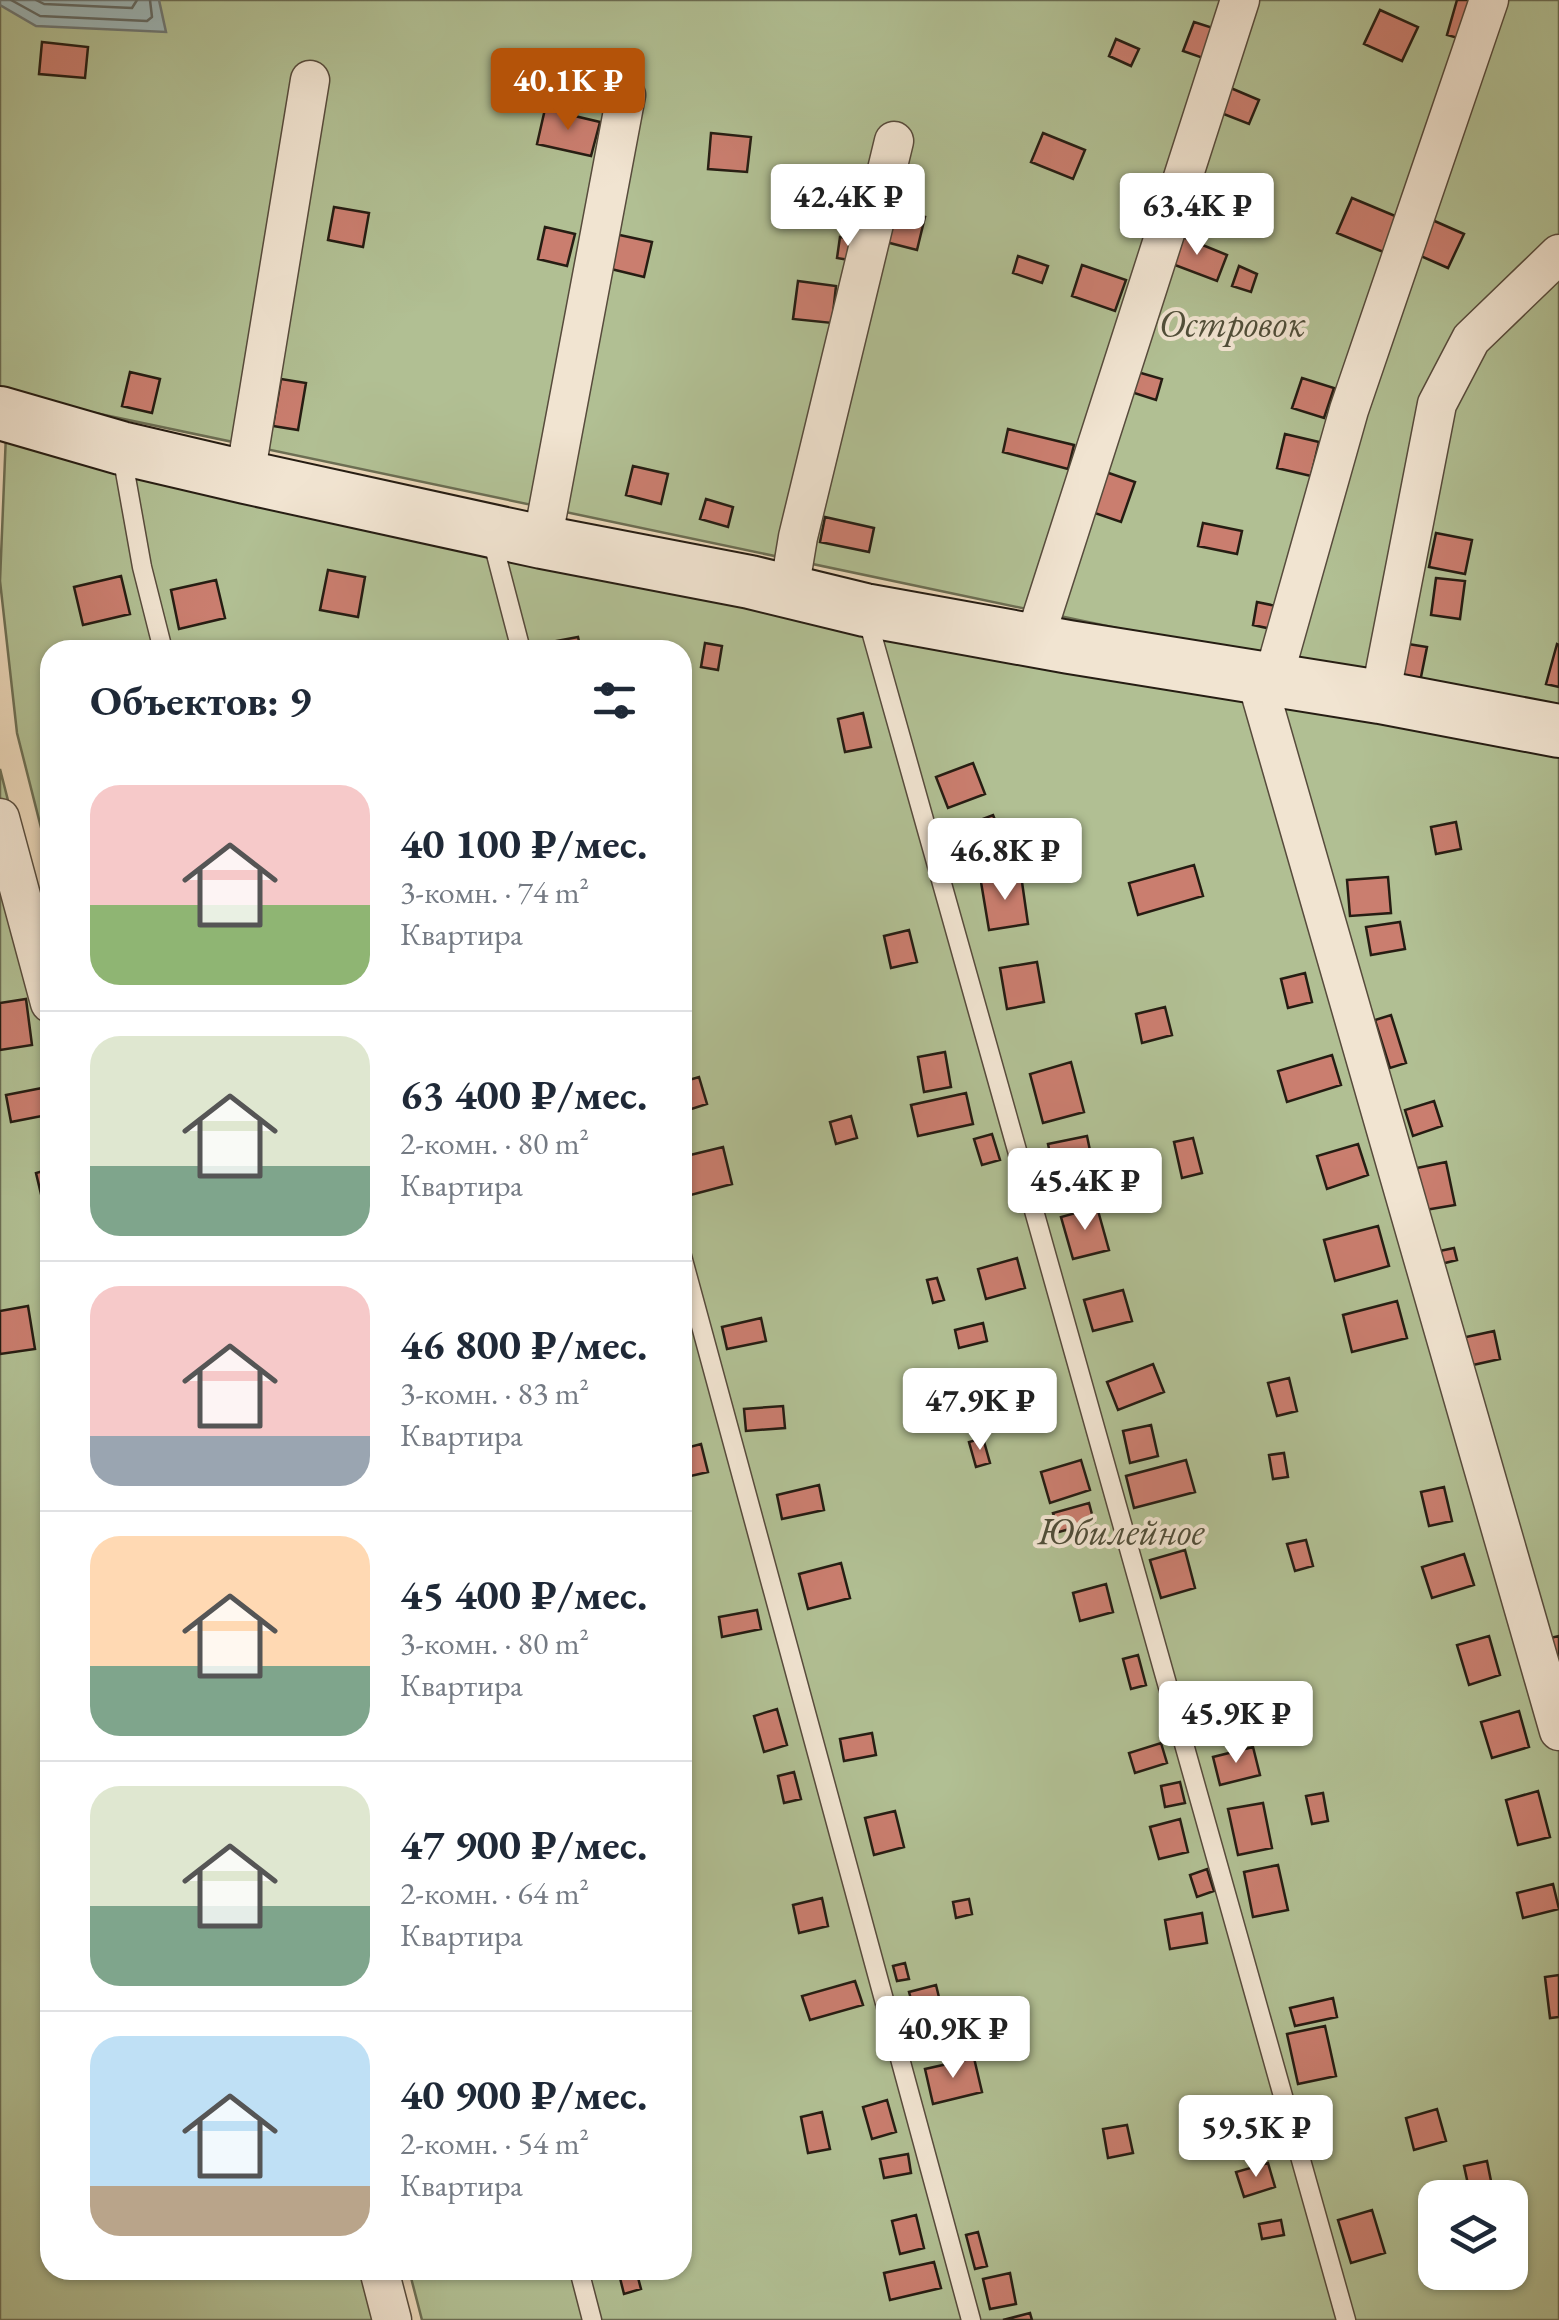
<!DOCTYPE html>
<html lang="ru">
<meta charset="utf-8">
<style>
body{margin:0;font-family:"EB Garamond",serif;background:#f2f2f3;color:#1f2937;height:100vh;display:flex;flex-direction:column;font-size:38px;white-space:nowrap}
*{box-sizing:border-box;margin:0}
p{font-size:32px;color:#747a83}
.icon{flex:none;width:55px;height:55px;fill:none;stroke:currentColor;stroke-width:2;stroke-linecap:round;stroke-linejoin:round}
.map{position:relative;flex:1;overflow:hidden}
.drawer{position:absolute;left:40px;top:640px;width:652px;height:1640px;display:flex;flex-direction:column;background:#fff;border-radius:30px;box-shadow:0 2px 8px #0004}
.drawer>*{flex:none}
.tools{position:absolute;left:1418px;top:2180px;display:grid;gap:20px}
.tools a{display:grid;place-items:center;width:110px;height:110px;border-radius:20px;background:#fff;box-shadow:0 2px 8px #0004;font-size:50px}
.price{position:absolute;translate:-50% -85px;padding:0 22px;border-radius:10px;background:#fff;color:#222;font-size:32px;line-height:65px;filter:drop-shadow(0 2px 5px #0008)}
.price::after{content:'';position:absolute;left:50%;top:60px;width:30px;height:22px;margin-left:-15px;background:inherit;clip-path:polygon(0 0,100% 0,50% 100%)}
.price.on{background:#b45309;color:#fff}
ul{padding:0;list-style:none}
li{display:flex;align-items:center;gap:30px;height:250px;padding:0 50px}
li+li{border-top:2px solid #e0e1e3}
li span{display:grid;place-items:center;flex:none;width:280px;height:200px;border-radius:30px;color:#555}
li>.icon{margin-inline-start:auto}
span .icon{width:120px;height:120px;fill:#fffc;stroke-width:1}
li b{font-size:42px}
h2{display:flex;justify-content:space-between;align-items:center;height:120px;padding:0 50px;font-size:42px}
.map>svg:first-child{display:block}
</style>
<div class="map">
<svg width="1559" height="2320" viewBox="0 0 1559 2320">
<rect width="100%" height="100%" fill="#ead6b8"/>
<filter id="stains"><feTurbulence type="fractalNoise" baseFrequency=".002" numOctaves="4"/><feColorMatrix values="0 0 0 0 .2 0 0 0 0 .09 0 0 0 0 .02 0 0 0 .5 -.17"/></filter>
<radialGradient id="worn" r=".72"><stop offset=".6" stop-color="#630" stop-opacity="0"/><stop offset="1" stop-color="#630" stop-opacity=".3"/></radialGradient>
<!-- green -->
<path fill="#b1bf93" stroke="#6c6e53" stroke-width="2.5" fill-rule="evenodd" d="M0 0H1559V715L1359 679 0 393Z
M6 434 1559 750V2320H422L409 2270H682V650H50V863L17 733 0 581ZM1435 2198H1510V2272H1435Z
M0 769 50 966V2270H381L394 2320H0Z"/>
<!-- water -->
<path fill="#9cb7b9" stroke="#6d7977" stroke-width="2.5" d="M0 0H159L166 32 36 26 0 5Z"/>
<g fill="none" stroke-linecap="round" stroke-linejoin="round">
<!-- shore -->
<path stroke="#616a66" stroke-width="2.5" d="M11 0 40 16 147 21 152 17 150 0
M36 0 44 4 132 8 137 0"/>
</g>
<!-- building -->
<path fill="#ca7e6f" stroke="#261d13" stroke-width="2.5" d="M1457 0H1477L1465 40 1447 35Z
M1380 10 1418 27 1402 61 1364 44Z
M1194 22 1213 28 1203 58 1183 51Z
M1116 39 1139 49 1131 66 1109 56Z
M42 42 88 47 85 78 39 74Z
M1226 86 1259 100 1249 124 1216 111Z
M545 109 600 122 591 156 537 144Z
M711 133 751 137 747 172 708 169Z
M1043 133 1085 150 1073 179 1031 162Z
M1352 198 1400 218 1386 253 1337 233Z
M334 207 369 213 363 247 328 240Z
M891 208 925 217 917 250 882 241Z
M1430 219 1464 234 1448 268 1414 253Z
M545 227 575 234 567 266 538 259Z
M615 234 652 242 644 277 607 268Z
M1178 235 1227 255 1217 281 1167 262Z
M840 237 859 240 855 261 837 258Z
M1018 256 1048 266 1042 283 1013 273Z
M1082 265 1126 280 1115 311 1072 296Z
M1239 266 1257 274 1251 292 1232 286Z
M798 281 836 286 832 323 793 319Z
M1134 371 1162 379 1156 400 1128 391Z
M130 372 160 379 152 413 122 406Z
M1302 378 1334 388 1324 418 1292 408Z
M281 379 306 383 298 430 273 426Z
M1008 429 1074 445 1068 469 1003 452Z
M1285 434 1319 442 1311 476 1277 468Z
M633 466 668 474 661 504 626 495Z
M1100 470 1135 482 1121 522 1086 510Z
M706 499 733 507 728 527 700 519Z
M825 517 874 528 869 552 820 542Z
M1203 523 1242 531 1237 554 1198 546Z
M1436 533 1472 540 1465 574 1429 567Z
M328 570 365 577 358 617 320 610Z
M121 576 130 614 83 625 74 587Z
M1436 578 1465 581 1460 619 1431 615Z
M216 580 225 618 179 629 171 590Z
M1257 602 1281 607 1276 630 1253 625Z
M578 637 581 650H548L546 643Z
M705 643 722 646 718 670 701 667Z
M1402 643 1427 647 1420 682 1396 677Z
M1557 644 1559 645V687L1546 684Z
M863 713 871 747 845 752 838 719Z
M973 763 985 794 948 808 936 777Z
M993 815 1002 837 963 852 954 830Z
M1456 822 1461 849 1436 854 1431 827Z
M1194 865 1203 896 1138 915 1129 883Z
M1021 875 1028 924 989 930 981 882Z
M1388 877 1391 913 1350 916 1347 880Z
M50 897V937L41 899Z
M1400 922 1405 949 1371 955 1366 927Z
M909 930 917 962 891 968 884 936Z
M1037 962 1044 1002 1007 1009 1000 968Z
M1305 973 1312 1002 1288 1008 1281 979Z
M26 999 32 1045 0 1050V1003Z
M1165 1007 1172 1035 1142 1043 1136 1014Z
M1391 1015 1406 1063 1390 1068 1375 1020Z
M945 1052 951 1087 924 1092 918 1057Z
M1332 1055 1341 1085 1287 1102 1278 1071Z
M1071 1062 1084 1112 1043 1123 1030 1074Z
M699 1077 707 1104 682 1112V1082Z
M42 1088 47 1115 11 1122 6 1095Z
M966 1093 973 1124 918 1136 911 1105Z
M1434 1101 1442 1126 1413 1136 1405 1110Z
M851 1116 857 1138 836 1144 830 1122Z
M992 1134 1000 1160 982 1165 974 1139Z
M1087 1136 1093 1165 1054 1173 1048 1144Z
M1193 1138 1202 1173 1182 1178 1174 1142Z
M1358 1144 1368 1175 1327 1189 1317 1156Z
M723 1147 732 1184 687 1196 682 1157Z
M1446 1162 1455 1205 1425 1210 1417 1168Z
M50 1169V1214L46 1215 36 1173Z
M1097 1207 1109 1250 1073 1259 1061 1217Z
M1378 1226 1389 1266 1335 1281 1324 1240Z
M1454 1248 1457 1260 1433 1266 1430 1253Z
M1017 1258 1025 1288 986 1299 978 1269Z
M937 1278 944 1300 933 1303 927 1280Z
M1123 1290 1132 1321 1093 1331 1084 1300Z
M1397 1301 1407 1338 1352 1352 1343 1315Z
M28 1306 35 1349 0 1354V1311Z
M761 1318 766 1341 727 1349 722 1327Z
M983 1323 987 1341 959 1348 955 1330Z
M1494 1331 1500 1359 1464 1367 1457 1339Z
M1153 1364 1164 1392 1118 1410 1107 1382Z
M1030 1377 1038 1415 1006 1422 998 1384Z
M1289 1378 1297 1411 1277 1416 1268 1383Z
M783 1406 785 1428 746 1431 744 1409Z
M1151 1425 1158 1456 1130 1463 1123 1431Z
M983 1438 990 1463 976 1467 969 1442Z
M701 1444 708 1472 682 1478V1449Z
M1284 1453 1288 1477 1273 1479 1269 1455Z
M1081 1460 1090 1490 1050 1503 1041 1472Z
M1186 1460 1195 1492 1134 1508 1126 1476Z
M819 1485 824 1510 782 1519 777 1495Z
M1444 1487 1452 1521 1429 1526 1421 1492Z
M1089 1503 1094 1522 1059 1532 1053 1513Z
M1306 1540 1313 1566 1295 1571 1287 1544Z
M1185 1550 1195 1588 1161 1598 1150 1560Z
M1464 1554 1474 1585 1432 1598 1422 1567Z
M841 1563 850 1598 808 1609 799 1574Z
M1106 1584 1113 1612 1080 1621 1073 1593Z
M757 1610 761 1629 722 1637 719 1617Z
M1489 1636 1500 1675 1469 1685 1457 1645Z
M1559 1636V1680L1546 1639Z
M1138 1655 1146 1685 1131 1689 1123 1659Z
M777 1709 787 1745 764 1752 754 1716Z
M1519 1711 1529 1747 1492 1758 1481 1722Z
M872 1733 876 1755 844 1761 840 1739Z
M1161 1743 1167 1763 1135 1773 1129 1753Z
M1253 1747 1260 1775 1220 1785 1213 1757Z
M794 1772 801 1799 784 1803 778 1776Z
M1180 1782 1185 1803 1165 1807 1161 1786Z
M1538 1791 1550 1837 1518 1845 1506 1800Z
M1323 1793 1328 1821 1312 1824 1306 1796Z
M1263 1803 1272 1848 1238 1855 1228 1809Z
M895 1811 904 1847 874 1855 865 1818Z
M1180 1819 1188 1852 1159 1859 1150 1827Z
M1278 1865 1288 1910 1253 1917 1244 1872Z
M1207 1869 1214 1891 1197 1897 1190 1875Z
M1553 1884 1559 1909 1523 1918 1517 1893Z
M822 1898 828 1926 799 1933 793 1905Z
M969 1899 972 1914 956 1918 953 1902Z
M1202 1913 1207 1943 1170 1949 1165 1920Z
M905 1963 909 1979 897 1981 893 1966Z
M1559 1975V2017L1550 2018 1545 1977Z
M855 1981 863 2005 810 2020 802 1996Z
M936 1985 945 2022 919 2028 909 1992Z
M1333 1998 1337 2017 1295 2026 1290 2008Z
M1325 2026 1336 2076 1298 2084 1287 2034Z
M974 2058 982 2092 933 2104 925 2069Z
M887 2100 896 2132 872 2139 863 2107Z
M1437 2109 1446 2141 1414 2150 1406 2118Z
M822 2112 830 2149 808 2153 801 2117Z
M1127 2125 1133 2153 1108 2158 1103 2129Z
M908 2154 911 2173 884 2178 880 2159Z
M1487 2161 1494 2196 1471 2198 1464 2166Z
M1268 2163 1275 2187 1244 2197 1236 2172Z
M1372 2210 1385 2253 1351 2263 1338 2220Z
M916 2215 924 2248 900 2254 892 2221Z
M1281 2220 1284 2235 1262 2239 1259 2224Z
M978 2232 987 2266 975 2269 966 2235Z
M934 2262 941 2288 890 2300 884 2273Z
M618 2270H636L641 2289 624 2294Z
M1010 2273 1016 2304 990 2309 983 2279Z
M1030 2313 1032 2320H1003Z"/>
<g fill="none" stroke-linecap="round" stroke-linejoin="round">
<!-- lane casing -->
<g stroke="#574b3c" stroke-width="21">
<path id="lane" d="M122 455 142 567 163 650
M492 539 521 650
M867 617 1346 2320
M682 1256 971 2320
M579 2270 592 2320"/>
</g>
<!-- street casing -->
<g stroke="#574b3c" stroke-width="41">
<path id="street" d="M245 477 310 80
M542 542 626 95
M789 591 798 537 894 141
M1034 641 1240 0
M1256 678 1559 1731
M1273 679 1349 410 1489 0
M1380 697 1437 404 1471 339 1559 254
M0 818 50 1003
M379 2270 392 2320"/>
</g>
<!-- secondary casing -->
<g stroke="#261d13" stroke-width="56">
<path id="secondary" d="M0 413 121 448 245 477 542 542 750 582 865 610 1069 647 1380 697 1559 731"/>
</g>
<!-- lane -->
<use href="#lane" stroke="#f1e4d1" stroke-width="18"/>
<!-- street -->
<use href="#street" stroke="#f1e4d1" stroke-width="38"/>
<!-- secondary -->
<use href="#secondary" stroke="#f1e4d1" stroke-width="52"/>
</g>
<g text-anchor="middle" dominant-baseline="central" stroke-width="8" stroke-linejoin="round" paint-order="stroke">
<!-- park labels -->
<g font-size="38" font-style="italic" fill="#504e39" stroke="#f1e4d1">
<text x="1232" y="322">Островок</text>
<text x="1121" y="1530">Юбилейное</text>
</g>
</g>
<rect width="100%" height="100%" filter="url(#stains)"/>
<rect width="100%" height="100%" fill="url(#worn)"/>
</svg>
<div class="tools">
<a><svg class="icon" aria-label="layers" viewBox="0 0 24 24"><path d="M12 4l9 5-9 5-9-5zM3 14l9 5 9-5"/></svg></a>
</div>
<b class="price on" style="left:568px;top:133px">40.1K ₽</b>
<b class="price" style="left:848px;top:249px">42.4K ₽</b>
<b class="price" style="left:1197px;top:258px">63.4K ₽</b>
<b class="price" style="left:1005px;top:903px">46.8K ₽</b>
<b class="price" style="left:1085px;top:1233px">45.4K ₽</b>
<b class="price" style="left:980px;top:1453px">47.9K ₽</b>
<b class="price" style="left:1236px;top:1766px">45.9K ₽</b>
<b class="price" style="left:953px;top:2081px">40.9K ₽</b>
<b class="price" style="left:1256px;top:2180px">59.5K ₽</b>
<section class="drawer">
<h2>Объектов: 9<svg class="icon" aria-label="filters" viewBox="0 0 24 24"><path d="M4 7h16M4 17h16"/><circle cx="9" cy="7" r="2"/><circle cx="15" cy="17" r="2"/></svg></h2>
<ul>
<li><span style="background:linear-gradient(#f6c9c9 60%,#8fb573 0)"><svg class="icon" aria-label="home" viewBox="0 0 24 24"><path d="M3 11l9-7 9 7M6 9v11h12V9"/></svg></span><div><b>40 100 ₽/мес.</b><p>3-комн. · 74 m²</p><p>Квартира</p></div></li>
<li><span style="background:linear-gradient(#dfe7d0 65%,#7fa58c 0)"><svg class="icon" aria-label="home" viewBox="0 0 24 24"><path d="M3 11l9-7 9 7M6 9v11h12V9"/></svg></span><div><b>63 400 ₽/мес.</b><p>2-комн. · 80 m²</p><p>Квартира</p></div></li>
<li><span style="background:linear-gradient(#f6c9c9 75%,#9aa5b1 0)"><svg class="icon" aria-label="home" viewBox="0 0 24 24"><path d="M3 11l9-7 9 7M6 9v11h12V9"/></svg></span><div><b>46 800 ₽/мес.</b><p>3-комн. · 83 m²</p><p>Квартира</p></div></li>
<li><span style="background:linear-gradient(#ffd9b3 65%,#7fa58c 0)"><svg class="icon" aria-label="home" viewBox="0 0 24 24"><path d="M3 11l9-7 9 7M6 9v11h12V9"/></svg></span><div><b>45 400 ₽/мес.</b><p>3-комн. · 80 m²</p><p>Квартира</p></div></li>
<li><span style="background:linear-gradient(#dfe7d0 60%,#7fa58c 0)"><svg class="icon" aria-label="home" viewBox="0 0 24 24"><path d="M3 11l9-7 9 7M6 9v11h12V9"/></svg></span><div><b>47 900 ₽/мес.</b><p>2-комн. · 64 m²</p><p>Квартира</p></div></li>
<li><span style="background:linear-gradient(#bfe0f5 75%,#b9a48a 0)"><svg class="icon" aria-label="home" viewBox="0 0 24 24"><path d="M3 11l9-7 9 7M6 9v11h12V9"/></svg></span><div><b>40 900 ₽/мес.</b><p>2-комн. · 54 m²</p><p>Квартира</p></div></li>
</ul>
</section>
</div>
